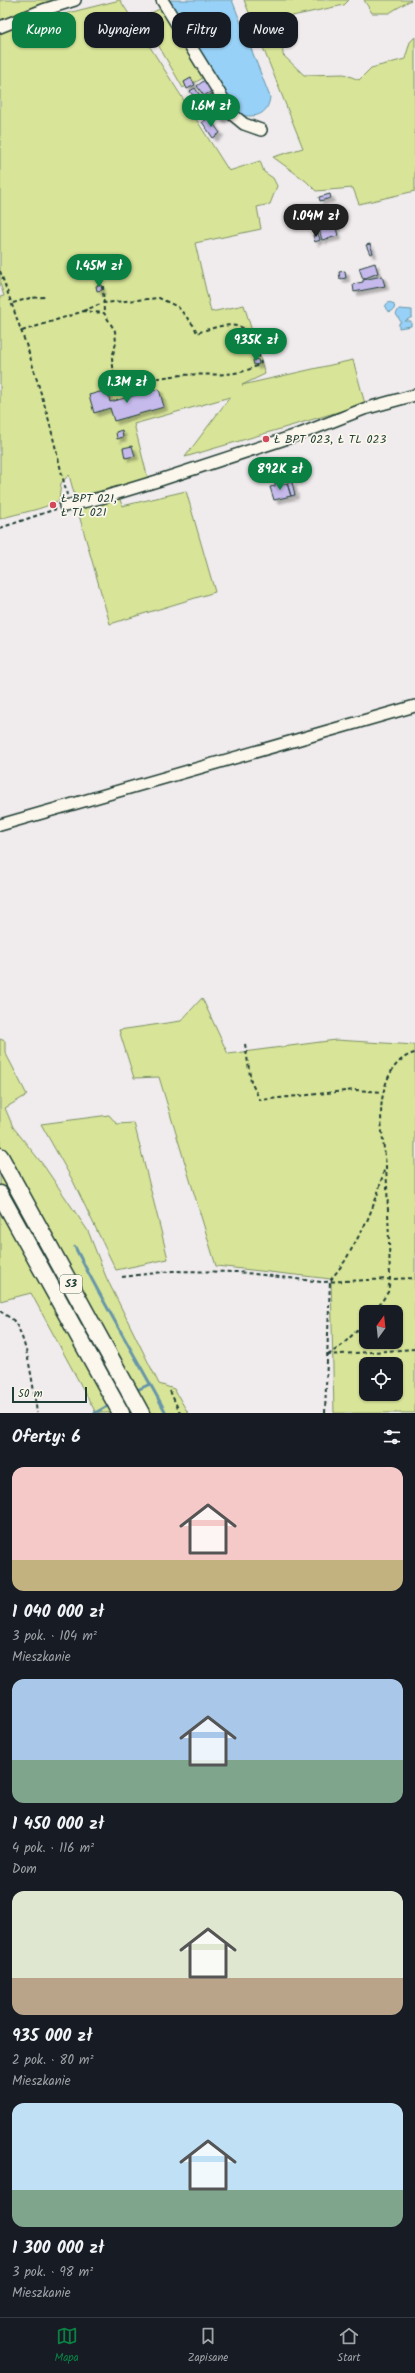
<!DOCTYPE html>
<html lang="pl">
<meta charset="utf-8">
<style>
body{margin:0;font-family:Kalam,sans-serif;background:#242831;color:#f1f3f6;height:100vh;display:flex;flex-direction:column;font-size:15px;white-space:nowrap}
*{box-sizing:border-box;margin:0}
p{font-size:13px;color:#9ea1a6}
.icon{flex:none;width:22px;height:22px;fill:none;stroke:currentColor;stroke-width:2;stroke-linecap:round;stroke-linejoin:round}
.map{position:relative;height:1413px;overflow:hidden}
.sheet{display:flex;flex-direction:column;background:#171b24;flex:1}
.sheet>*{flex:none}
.guide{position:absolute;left:12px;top:12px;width:391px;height:36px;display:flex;gap:8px}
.needle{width:26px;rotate:15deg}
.tools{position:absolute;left:359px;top:1305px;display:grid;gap:8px}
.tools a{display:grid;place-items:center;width:44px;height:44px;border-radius:8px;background:#171b24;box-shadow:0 1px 3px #0004;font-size:20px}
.scale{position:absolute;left:12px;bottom:10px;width:75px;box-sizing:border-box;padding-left:4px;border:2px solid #1f3d34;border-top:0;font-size:11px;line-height:14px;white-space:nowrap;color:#1f3d34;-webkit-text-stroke:3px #fbf7ec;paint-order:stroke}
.price{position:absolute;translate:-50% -34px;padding:0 9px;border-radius:14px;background:#0b8043;color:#fff;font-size:13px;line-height:26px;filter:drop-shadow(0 1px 2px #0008)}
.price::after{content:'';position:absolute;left:50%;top:24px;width:12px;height:9px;margin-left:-6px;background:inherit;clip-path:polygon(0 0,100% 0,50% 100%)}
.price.current{background:#222;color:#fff}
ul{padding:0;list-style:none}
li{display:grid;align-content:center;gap:8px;height:212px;padding:0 12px}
li span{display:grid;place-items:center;height:124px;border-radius:12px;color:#555}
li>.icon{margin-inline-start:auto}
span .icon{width:72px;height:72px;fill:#fffc;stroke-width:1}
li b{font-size:17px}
h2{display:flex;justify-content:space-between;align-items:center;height:48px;padding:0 12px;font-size:17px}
.tag{padding:0 14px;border-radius:12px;background:#171b24;box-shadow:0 1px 3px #0004;font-size:14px;line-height:36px}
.tag.current{background:#0b8043;color:#fff}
.menu{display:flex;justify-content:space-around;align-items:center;height:56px;border-top:1px solid #363941;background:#171b24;font-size:11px;color:#9ea1a6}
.menu a{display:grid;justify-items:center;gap:2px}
.menu .current{color:#0b8043}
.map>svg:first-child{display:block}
</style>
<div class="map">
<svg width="415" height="1413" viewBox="0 0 415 1413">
<defs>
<filter id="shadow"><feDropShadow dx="3.5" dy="3.5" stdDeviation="1" flood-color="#0004"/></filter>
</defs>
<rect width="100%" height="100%" fill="#f0ebec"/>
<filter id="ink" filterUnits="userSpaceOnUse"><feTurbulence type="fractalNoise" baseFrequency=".025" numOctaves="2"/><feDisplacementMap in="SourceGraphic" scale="8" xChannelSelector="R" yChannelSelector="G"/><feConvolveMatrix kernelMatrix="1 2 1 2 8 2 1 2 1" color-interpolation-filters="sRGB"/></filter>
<g filter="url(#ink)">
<!-- green -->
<path fill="#d8e598" stroke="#7c9166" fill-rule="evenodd" d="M0 0H64L0 22Z
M120 0 229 171 260 161 264 172 273 178 277 186 270 204 257 207 261 229 195 243 211 312 244 305 265 374 242 385 353 360 365 404 185 457 230 397 134 424 148 479 75 497 69 475 61 483 59 500C41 511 20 512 0 519V297L4 296 0 283V30Z
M244 0H349L344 5 292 16 282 35 283 55 304 75 344 74 359 80 371 68 405 59 410 42 415 37V191L359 204 353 188 316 191 306 181 273 157 303 148Z
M364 0H411L389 13H372Z
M162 8 205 77 194 83 191 78 184 82 186 86 183 88 142 17Z
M186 491 215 592 110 624 77 508 119 496 122 506Z
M202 998 228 1054 336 1040 415 1045V1413H334L331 1279 216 1266 159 1077 134 1078 119 1030 181 1021ZM366 1312H396V1342H366ZM366 1364H396V1394H366Z
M0 1039 5 1041V1052L27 1095 5 1108 13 1127 44 1166 88 1231 106 1277 159 1384 174 1389 188 1413H96L31 1293 0 1301Z
M109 1115 117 1124 134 1123 168 1259 116 1270 73 1181 41 1124Z"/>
<!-- water -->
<path fill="#98d1f7" stroke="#6896a9" d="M167 0H232L270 97C268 115 256 118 240 115Z
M385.5 307a4.5 4.5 0 1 1 9 0a4.5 4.5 0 1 1-9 0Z
M399 309 412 310V317L405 321H411V326L399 328V323L401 322 396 314Z"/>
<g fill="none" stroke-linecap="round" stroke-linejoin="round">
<!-- stream -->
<path stroke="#6896a9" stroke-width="3" d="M75 1247C103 1303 136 1357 166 1413
M135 1391 150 1384
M95 1413 111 1404"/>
</g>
<!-- building -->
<path fill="#c6baec" stroke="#1f3d34" filter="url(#shadow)" d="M191 78 195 85 187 89 184 82Z
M206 79 213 90 204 96 197 86Z
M195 88 206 105 201 108 190 91Z
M215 92 221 102 212 107 205 98Z
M222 104 229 114 220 120 214 109Z
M209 118 220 133 213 138 202 122Z
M330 194 331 198 320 201 319 197Z
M333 215 338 236 322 240 316 219Z
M318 233 320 240 315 242 313 235Z
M370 244 373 253 370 254 366 245Z
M375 263 378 273 363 279 359 268Z
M345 271 346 278 340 279 339 272Z
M382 276 385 286 354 292 353 284 363 282V280Z
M101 285 102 290 97 291 96 286Z
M258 359 259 364 254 365 253 360Z
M159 389 164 407 114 421 110 408 94 413 89 395 107 390 110 402Z
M122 430 123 437 117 439 116 432Z
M132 446 135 456 125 458 123 448Z
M280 481 281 484 287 483 291 496 274 500 270 487 275 486V483Z
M292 482 295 495 291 496 287 483Z"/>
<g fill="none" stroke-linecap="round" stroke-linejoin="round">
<!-- minor casing -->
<g stroke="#1f3d34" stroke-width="14">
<path id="minor" d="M162 0 233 115 244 124 261 130
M0 27 43 10 75 0
M65 506 101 498 157 481 300 434 364 409 415 395
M0 825 415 706"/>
</g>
<!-- highway casing -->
<g stroke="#1f3d34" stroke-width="19">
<path id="highway" d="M0 1156 141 1413
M0 1194 121 1413"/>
</g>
<!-- path -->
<path stroke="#1f3d34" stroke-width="2" stroke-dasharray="4 3" stroke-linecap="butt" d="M0 271 28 350 48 417 67 495
M103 286 104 313
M13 303 30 298 45 297
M83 311 103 303 159 298 178 307 194 326 197 333C212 328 237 318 251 334 257 341 258 354 261 363 239 379 208 373 182 375 160 377 137 382 114 385
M22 331 84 311 104 313 115 331 116 343 112 358 117 400
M0 528 56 509
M245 1044 251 1082 260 1100 355 1090 384 1092
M122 1277 172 1271 238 1272 322 1282 415 1278
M0 1311C4 1314 9 1317 13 1320 27 1335 34 1392 37 1413
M375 1312 388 1292 390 1279C389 1241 388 1204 386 1166 384 1145 379 1121 382 1100 385 1080 394 1058 415 1053
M327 1355 415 1349
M328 1355 341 1346 366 1322
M170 1391 180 1413
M325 1413 330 1281 345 1261 367 1221 377 1196 385 1167"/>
<!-- minor -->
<use href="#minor" stroke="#fbf7ec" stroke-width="11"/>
<!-- highway -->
<use href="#highway" stroke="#fbf7ec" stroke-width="16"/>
</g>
</g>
<!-- markers -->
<g fill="#d1495b" stroke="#fbf7ec" stroke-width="1.5">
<circle cx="266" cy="439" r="4"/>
<circle cx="53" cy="505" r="4"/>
</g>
<g text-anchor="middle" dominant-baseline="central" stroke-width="3.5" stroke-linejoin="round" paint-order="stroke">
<!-- shield labels -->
<rect fill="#fbf7ec" stroke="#61756b" stroke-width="1" x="60" y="1275" width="22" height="18" rx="3"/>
<g font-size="11" font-weight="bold" fill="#1f3d34">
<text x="71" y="1284">S3</text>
</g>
<!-- poi labels -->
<g font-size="12" fill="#1f3d34" stroke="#fbf7ec" text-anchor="start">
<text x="274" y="439">Ł BPT 023, Ł TL 023</text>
<text x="61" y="498">Ł BPT 021,<tspan x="61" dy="14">Ł TL 021</tspan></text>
</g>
</g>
</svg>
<div class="tools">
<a><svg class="needle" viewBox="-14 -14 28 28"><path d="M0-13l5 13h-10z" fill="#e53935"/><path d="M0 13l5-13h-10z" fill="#9ea1a6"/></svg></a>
<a><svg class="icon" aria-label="locate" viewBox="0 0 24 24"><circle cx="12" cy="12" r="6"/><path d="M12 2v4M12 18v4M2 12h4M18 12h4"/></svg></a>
</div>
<div class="scale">50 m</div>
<b class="price" style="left:211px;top:128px">1.6M zł</b>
<b class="price current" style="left:316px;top:238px">1.04M zł</b>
<b class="price" style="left:99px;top:288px">1.45M zł</b>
<b class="price" style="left:256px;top:362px">935K zł</b>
<b class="price" style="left:127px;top:404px">1.3M zł</b>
<b class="price" style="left:280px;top:491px">892K zł</b>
<div class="guide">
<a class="tag current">Kupno</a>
<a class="tag">Wynajem</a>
<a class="tag">Filtry</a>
<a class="tag">Nowe</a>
</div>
</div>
<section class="sheet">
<h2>Oferty: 6<svg class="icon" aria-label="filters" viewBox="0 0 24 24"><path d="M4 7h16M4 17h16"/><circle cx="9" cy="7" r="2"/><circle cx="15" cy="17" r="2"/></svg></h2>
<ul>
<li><span style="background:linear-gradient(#f6c9c9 75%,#c2b280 0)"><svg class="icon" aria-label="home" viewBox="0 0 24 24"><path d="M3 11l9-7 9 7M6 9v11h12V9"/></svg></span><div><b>1 040 000 zł</b><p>3 pok. · 104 m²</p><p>Mieszkanie</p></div></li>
<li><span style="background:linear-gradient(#a9c7e8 65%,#7fa58c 0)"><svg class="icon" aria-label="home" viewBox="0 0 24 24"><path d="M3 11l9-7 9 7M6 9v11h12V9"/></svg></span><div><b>1 450 000 zł</b><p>4 pok. · 116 m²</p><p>Dom</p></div></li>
<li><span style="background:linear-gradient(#dfe7d0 70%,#b9a48a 0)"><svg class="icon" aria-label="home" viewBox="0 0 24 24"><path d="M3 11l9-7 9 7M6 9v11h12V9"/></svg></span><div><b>935 000 zł</b><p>2 pok. · 80 m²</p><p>Mieszkanie</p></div></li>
<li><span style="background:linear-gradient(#bfe0f5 70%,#7fa58c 0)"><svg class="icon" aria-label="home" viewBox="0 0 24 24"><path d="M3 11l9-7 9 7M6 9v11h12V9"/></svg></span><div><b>1 300 000 zł</b><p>3 pok. · 98 m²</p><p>Mieszkanie</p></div></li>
</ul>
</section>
<nav class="menu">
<a class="current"><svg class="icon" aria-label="map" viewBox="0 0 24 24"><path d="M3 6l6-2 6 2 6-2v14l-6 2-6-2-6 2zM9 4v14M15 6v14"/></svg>Mapa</a>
<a><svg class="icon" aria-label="saved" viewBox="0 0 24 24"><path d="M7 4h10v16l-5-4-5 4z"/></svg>Zapisane</a>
<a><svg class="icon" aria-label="home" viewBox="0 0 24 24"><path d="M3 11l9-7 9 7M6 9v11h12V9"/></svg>Start</a>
</nav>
